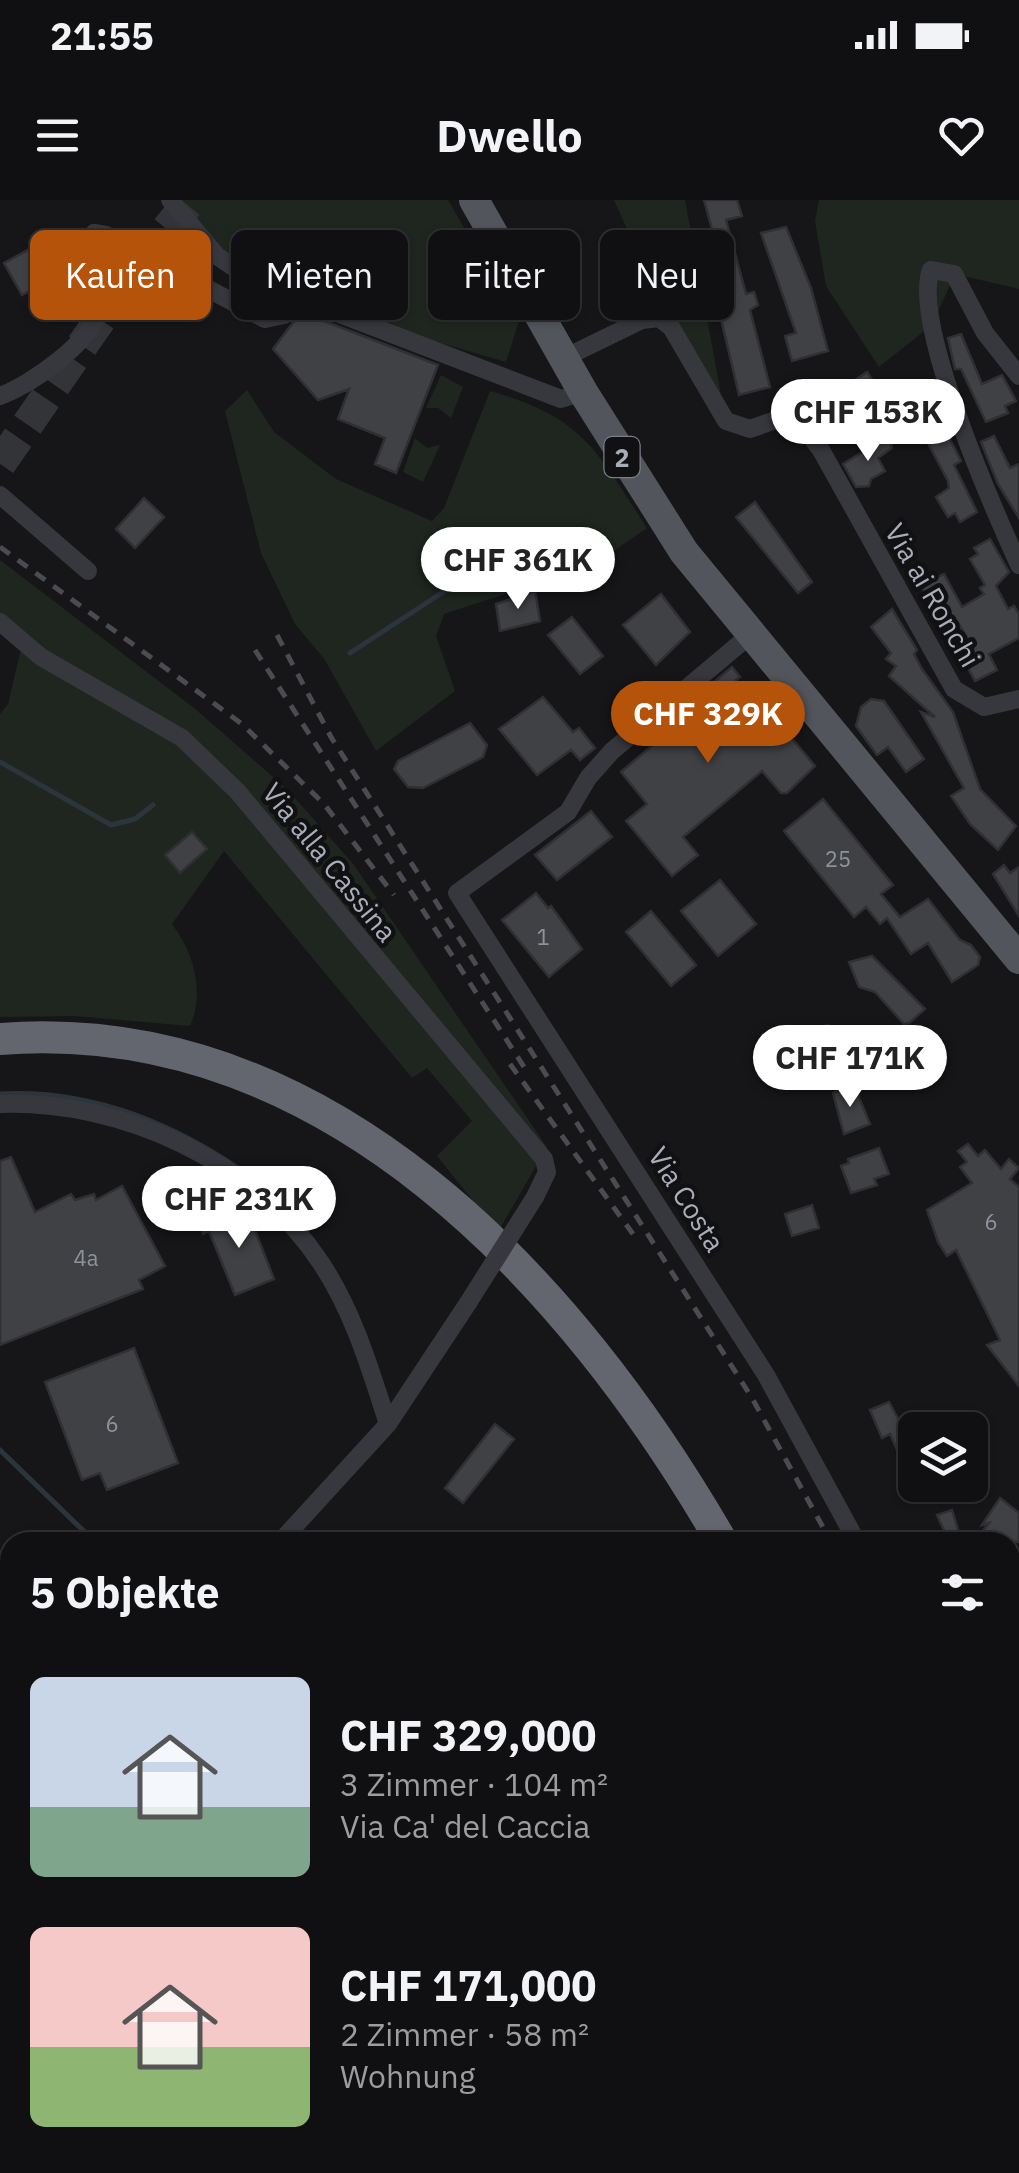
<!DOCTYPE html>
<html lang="de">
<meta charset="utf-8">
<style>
body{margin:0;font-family:"IBM Plex Sans",sans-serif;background:#19191b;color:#f1f3f6;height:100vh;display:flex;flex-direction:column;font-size:38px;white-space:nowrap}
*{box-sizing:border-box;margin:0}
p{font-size:32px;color:#9c9d9f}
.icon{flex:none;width:55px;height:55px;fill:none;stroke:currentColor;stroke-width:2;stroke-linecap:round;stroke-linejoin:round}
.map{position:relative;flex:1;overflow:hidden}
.details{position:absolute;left:0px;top:1332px;width:1020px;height:642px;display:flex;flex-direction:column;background:#101012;border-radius:30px 30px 0 0;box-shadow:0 2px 8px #0004,0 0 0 2px #303032}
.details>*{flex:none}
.hud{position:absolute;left:30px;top:30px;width:960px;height:90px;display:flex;gap:20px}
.buttons{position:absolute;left:898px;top:1212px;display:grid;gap:20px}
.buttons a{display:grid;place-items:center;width:90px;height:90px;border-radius:15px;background:#101012;box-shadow:0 2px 8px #0004,0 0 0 2px #303032;font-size:50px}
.price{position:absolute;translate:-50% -85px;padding:0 22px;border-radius:35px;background:#fff;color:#222;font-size:32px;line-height:65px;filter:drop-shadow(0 2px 5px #0008)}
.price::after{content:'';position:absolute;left:50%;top:60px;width:30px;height:22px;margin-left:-15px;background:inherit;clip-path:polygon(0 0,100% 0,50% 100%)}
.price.current{background:#b45309;color:#fff}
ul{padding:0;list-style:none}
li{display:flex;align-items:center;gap:30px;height:250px;padding:0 30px}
li span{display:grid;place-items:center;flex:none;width:280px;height:200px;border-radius:15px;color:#555}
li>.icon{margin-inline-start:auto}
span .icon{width:120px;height:120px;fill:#fffc;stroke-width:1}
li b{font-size:42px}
h2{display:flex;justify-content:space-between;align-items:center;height:120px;padding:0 30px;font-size:42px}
.tag{padding:0 35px;border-radius:15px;background:#101012;box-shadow:0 2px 8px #0004,0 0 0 2px #303032;font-size:35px;line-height:90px}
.tag.current{background:#b45309;color:#fff}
.status{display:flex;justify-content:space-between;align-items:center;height:70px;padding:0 50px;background:#101012;direction:ltr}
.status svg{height:28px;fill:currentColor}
header{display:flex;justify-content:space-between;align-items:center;height:130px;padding:0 30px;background:#101012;font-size:45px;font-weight:800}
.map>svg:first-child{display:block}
</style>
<div class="status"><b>21:55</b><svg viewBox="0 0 49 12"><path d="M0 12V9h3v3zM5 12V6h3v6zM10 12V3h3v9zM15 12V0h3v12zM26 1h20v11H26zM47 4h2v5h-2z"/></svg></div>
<header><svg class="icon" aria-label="menu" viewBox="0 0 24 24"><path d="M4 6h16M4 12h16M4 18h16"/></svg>Dwello<svg class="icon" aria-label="heart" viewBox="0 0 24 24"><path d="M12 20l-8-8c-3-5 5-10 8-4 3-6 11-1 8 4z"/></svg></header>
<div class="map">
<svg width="1019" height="1973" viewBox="0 0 1019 1973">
<rect width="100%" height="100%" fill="#161618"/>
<!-- green -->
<path fill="#1e261f" d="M177 0H448L519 121 506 162 361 120 235 66Z
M614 0H685L726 221 671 127Z
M819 0H1019V89L955 74 932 125 879 167 826 86 815 21Z
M441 175 463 187 451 218 438 208H426Z
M247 190 274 232 336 279 432 321 444 308 490 191C584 217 597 251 647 328L592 366 444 414 436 436 455 491 376 551 325 460 295 424 261 353 225 211Z
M415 238 427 248 440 245 423 282 403 272Z
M0 360 194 508 288 590 354 665 547 947 498 1032 437 956 472 921 427 868 412 878 224 651 172 724C194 753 205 792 190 826L74 816 0 817V514L8 504 24 436 0 413Z
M334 1965H594L596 1973H338Z"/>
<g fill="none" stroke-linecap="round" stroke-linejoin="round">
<!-- stream -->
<path stroke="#2c353c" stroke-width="5" d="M350 453 463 379 555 359 587 340
M0 562 111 625 135 619 153 605
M0 894C96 889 183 927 259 983
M0 1250 95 1342
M293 1965 300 1973"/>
</g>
<!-- building -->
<path fill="#404145" stroke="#303034" stroke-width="2.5" d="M704 0H737L742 16 726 20 746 94 754 92 758 105 750 110 770 187 739 195 706 55 714 53 711 42 715 40Z
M786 27 811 88 828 151 792 161 785 136 796 133 761 33Z
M50 38 68 69 22 95 4 63Z
M337 91a10 10 0 1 1 20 0a10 10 0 1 1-20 0Z
M301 112 438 165 396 273 375 264 385 238 338 219 349 189 318 200 273 149Z
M961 134 982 184 1002 175 1016 201 1005 206 1008 213 986 222 961 169H955L948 138Z
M867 172 881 193 887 189 894 199 898 196 910 214 883 232 849 184Z
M940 204 949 227 945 229 961 261 954 265 977 312 960 322 955 313 948 317 936 297 949 288 948 281 914 217Z
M890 235 892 248 878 258 885 271 871 279 869 286 856 287 843 264Z
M994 236 1010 268 1019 264V318L998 284 981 242Z
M144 298 164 317 135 348 116 329Z
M755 302 812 382 798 393 736 317Z
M990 339 1009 372 996 386 1008 409 1014 406 1019 414V438L989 454 997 470 975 481 961 455 973 448 959 424 948 429 921 386 944 374 962 407 984 394 980 388 985 385 970 359 978 354 974 348Z
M535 391 540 421 500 431 496 404Z
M661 394 690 432 656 465 623 425Z
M892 409 917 450 914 454 922 469 953 512 980 589 1016 626 998 650 970 624 951 596 964 588 921 512 935 517 889 476 896 466 886 459 891 453 871 427Z
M572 417 603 456 580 474 548 435Z
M732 467 740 477 736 480 752 501 757 497 815 566 787 593H781L762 571 683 637 698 655 672 676 626 621 647 604 621 572 661 538 668 530 663 524Z
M543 497 573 532 579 528 595 548 580 560 571 550 537 575 499 529Z
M871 499 884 501 924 559 906 572 888 547 877 555 856 526 861 507Z
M470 523 487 545 483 557 423 588 408 587 394 569 398 561Z
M823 599 893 685 881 694 900 717 928 699 960 740 971 745 980 757 978 765 952 782 928 743 911 754 887 718 880 724 866 707 854 717 784 631Z
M591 611 612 637 557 680 535 655Z
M192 632 207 649 180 673 165 655Z
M1004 665 1010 673 1019 667V716L993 674Z
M720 680 756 724 718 756 681 711Z
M536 693 548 708 551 706 582 749 549 777 502 720Z
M651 711 696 765 671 786 626 732Z
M872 756 925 809 909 823 904 824 875 792 859 787 849 762Z
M828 825 846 864 818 872 808 832Z
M854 885 870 924 844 934 833 893Z
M968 944 978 956 985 950 1001 969 1009 959 1019 968 1010 979 1019 987V1186L987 1145 1000 1140 956 1050 947 1056 938 1042 927 1010 972 983 960 967 967 962 958 951Z
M879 948 889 974 874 979 877 985 851 993 841 966 849 963 848 959Z
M11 957 35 1012 71 994 75 1000 94 994 96 1000 122 986 165 1066 139 1080 143 1089 0 1145V961Z
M812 1005 819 1028 792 1036 785 1014Z
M225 1012 230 1022 249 1015 274 1079 235 1095 209 1031 203 1034 199 1022Z
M134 1148 178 1263 107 1290 100 1273 82 1280 45 1182Z
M889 1202 915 1250V1264L905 1268 890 1234 882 1238 870 1210Z
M495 1224 514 1239 463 1303 445 1288Z
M1000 1298 1019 1313V1342H974L989 1323 982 1325Z
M952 1310 959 1333 947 1337 937 1315Z"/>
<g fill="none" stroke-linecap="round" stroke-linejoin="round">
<!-- highway-tunnel -->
<path stroke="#333438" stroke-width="32" stroke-dasharray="32 16" stroke-linecap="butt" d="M0 264 140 62 191 0"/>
<!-- street -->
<path stroke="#37383d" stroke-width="18" d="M170 0 217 56 254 81 561 199 583 192
M564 158 642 120 659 118 671 127 726 221 750 229 793 214 821 250 954 489 984 507 1019 499
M1019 176 985 133 954 74 931 70C911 123 994 310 1019 365
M0 196C31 184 92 143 99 108 102 88 91 65 85 46L94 33 106 35 265 119 284 115 293 98
M0 295 88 371
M0 422 41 457 182 538 238 592 544 959 547 972 535 997
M750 435 612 551 588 578 568 612 457 693 766 1175 857 1342
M0 904C122 900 253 960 321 1063 354 1113 370 1169 388 1224
M280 1342 388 1224 468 1103
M1010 1431 1019 1427
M1010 1719H1019
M1010 1743 1019 1742
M693 1965 713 1973"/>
<!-- primary -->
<path stroke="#53555c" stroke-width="30" d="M474 0 583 192 684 352 1019 759"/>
<!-- highway -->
<path stroke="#63666e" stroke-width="32" d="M0 839C327 814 572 1082 722 1342
M949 1965 951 1973"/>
<!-- rail -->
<path stroke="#4a4c52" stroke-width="5" stroke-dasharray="12 10" stroke-linecap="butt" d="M0 347 242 524 324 604 394 695
M277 435 331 537 752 1198 831 1342
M255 450 526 870
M510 864 633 1034
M1010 1955 1015 1973"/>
<!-- street-bridge -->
<path stroke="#37383d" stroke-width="18" d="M468 1103 535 997"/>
</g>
<g text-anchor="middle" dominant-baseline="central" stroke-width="9" stroke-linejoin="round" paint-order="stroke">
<!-- number labels -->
<g font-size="22" fill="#8e929b">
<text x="838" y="658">25</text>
<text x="543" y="736">1</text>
<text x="991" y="1021">6</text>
<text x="86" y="1057">4a</text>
<text x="112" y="1223">6</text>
</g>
<!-- shield labels -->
<rect fill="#111113" stroke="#7b7e86" stroke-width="2.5" x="604.5" y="237" width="35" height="40" rx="8"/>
<g font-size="25" font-weight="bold" fill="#a8adb8">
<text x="622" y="257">2</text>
</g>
<!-- street labels -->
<g font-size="28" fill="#a8adb8" stroke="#111113">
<text transform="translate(933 395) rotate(60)">Via ai Ronchi</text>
<text transform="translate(330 662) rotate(51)">Via alla Cassina</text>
<text transform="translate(687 999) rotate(58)">Via Costa</text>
</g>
</g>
</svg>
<div class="buttons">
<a><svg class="icon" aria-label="layers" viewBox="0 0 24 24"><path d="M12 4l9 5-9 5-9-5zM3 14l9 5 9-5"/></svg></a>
</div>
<b class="price" style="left:868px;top:264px">CHF 153K</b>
<b class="price" style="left:518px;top:412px">CHF 361K</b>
<b class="price current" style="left:708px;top:566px">CHF 329K</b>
<b class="price" style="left:850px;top:910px">CHF 171K</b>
<b class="price" style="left:239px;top:1051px">CHF 231K</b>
<div class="hud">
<a class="tag current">Kaufen</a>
<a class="tag">Mieten</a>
<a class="tag">Filter</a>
<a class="tag">Neu</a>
</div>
<section class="details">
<h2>5 Objekte<svg class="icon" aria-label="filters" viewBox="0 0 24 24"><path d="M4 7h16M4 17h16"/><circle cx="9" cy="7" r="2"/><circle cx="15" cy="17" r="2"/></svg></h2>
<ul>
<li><span style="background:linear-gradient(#c9d6e8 65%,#7fa58c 0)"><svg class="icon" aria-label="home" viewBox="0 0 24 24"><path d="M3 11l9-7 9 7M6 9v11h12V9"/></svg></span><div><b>CHF 329,000</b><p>3 Zimmer · 104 m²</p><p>Via Ca' del Caccia</p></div></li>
<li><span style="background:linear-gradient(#f6c9c9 60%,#8fb573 0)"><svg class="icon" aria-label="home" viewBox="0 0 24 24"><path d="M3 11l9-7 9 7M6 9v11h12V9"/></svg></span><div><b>CHF 171,000</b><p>2 Zimmer · 58 m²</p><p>Wohnung</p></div></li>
</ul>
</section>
</div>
